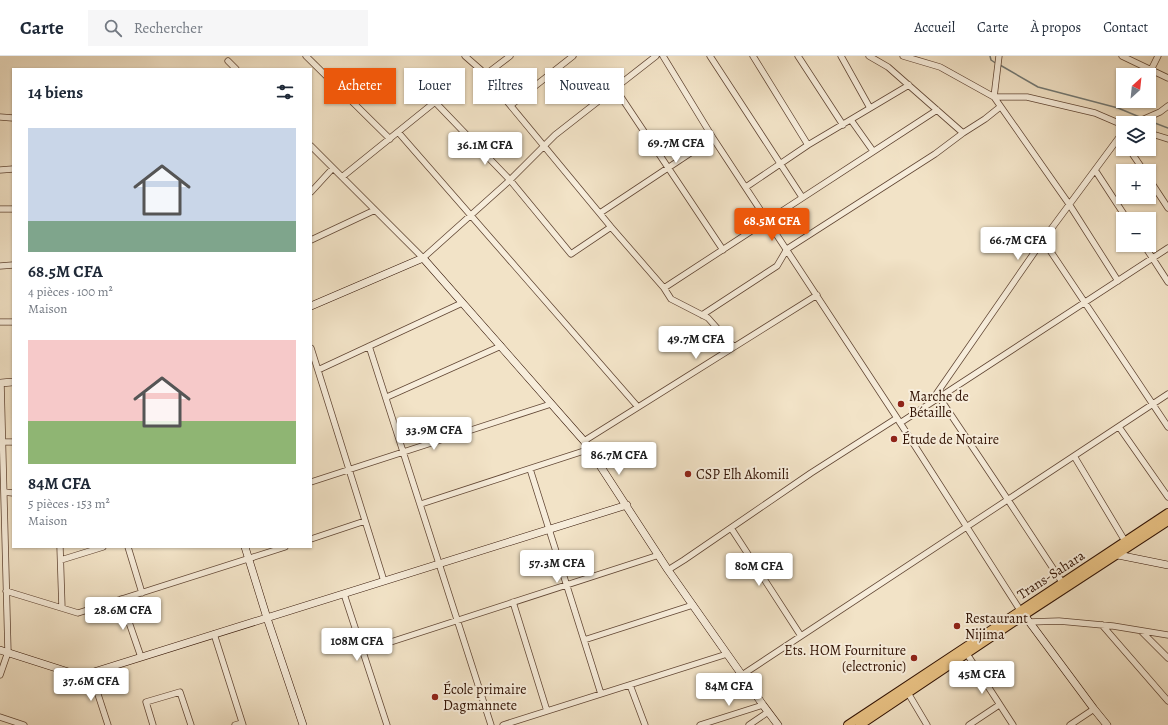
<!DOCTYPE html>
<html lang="fr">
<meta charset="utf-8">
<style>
body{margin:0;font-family:Alegreya,serif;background:#f6f6f7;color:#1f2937;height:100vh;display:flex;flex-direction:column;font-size:15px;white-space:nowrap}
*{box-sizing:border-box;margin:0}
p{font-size:13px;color:#747a83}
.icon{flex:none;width:22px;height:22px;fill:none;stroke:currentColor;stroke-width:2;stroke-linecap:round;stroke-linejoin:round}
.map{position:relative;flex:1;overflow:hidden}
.side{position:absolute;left:12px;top:12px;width:300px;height:480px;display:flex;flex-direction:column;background:#fff;border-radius:0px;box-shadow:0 1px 3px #0004}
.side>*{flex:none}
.banner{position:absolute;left:324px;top:12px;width:380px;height:36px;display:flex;gap:8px}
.needle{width:26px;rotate:27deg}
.fabs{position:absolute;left:1116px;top:12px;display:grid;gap:8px}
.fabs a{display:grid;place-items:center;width:40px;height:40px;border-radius:0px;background:#fff;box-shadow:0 1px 3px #0004;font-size:20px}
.price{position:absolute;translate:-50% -34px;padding:0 9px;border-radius:4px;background:#fff;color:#222;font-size:13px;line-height:26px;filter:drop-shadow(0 1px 2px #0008)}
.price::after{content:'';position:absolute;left:50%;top:24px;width:12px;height:9px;margin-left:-6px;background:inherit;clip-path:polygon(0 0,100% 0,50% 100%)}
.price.selected{background:#ea580c;color:#fff}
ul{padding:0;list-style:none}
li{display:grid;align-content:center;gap:8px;height:212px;padding:0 16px}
li span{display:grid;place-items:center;height:124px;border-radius:0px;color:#555}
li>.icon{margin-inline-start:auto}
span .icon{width:72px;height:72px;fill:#fffc;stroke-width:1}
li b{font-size:17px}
h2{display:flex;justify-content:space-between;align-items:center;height:48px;padding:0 16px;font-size:17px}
.chip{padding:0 14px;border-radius:0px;background:#fff;box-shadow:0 1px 3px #0004;font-size:14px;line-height:36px}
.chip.selected{background:#ea580c;color:#fff}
header{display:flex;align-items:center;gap:24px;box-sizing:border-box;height:56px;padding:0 20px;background:#fff;border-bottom:1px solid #e0e1e3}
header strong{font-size:19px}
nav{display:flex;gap:22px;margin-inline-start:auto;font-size:14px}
.search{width:280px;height:36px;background:#f6f6f7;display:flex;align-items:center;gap:10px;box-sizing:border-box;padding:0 14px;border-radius:0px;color:#747a83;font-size:15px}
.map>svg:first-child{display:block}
</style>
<header>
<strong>Carte</strong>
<div class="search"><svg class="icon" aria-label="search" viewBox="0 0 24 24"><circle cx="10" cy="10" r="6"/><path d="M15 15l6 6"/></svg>Rechercher</div>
<nav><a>Accueil</a><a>Carte</a><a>À propos</a><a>Contact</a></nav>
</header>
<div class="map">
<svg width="1168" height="669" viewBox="0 0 1168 669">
<rect width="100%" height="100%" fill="#f2e3c7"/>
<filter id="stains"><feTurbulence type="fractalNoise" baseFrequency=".005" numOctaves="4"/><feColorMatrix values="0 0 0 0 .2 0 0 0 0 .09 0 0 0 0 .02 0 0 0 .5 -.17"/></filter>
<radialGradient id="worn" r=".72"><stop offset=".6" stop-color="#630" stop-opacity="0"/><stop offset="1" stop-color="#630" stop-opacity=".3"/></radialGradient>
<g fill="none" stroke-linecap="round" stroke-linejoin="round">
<!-- stream -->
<path stroke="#727873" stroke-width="1.5" d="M990 0 991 4 997 8
M1000 9 1038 31 1118 52 1142 62
M1147 64 1168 72"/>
<!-- street casing -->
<g stroke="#614634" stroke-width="7">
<path id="street" d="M306 0 390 83
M465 0 481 14 611 171 664 232 671 243 708 262 734 291
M663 0 713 82 897 362 1020 554
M710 0 802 141
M753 0 808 89
M798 0 843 69
M841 0 870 52
M869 0 888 11 963 77
M903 0 940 11 994 41H1027L1095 57 1123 69
M999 0 994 41 1069 148 1118 225
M1122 0 1168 22
M228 5 236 13
M1151 14 1158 0
M485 19 510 0
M615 32 723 194
M511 49 573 0
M0 61 13 62
M851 64 873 95
M1135 67 1160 56 1168 50
M398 76 638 351
M1149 77 1168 83
M311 90 423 202 510 124 555 79 656 0
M1129 93 1144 115
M0 114 13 113
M1095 114 1127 163
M342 121 435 46 510 124 571 198 611 171
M1149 123 1168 152
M746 131 808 89 909 29
M311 136 333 112
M0 153H13
M600 157 713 82
M311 184 375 154
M1043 184 1168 371
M1144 189 1168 226
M0 210 13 209
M664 232 937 54
M702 259 777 210 787 193 935 98 963 77 985 63 1000 51
M0 266H13
M369 290 491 669
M311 292 384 525
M318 314 462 247
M387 341 501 290
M939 341 1008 444 1064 529
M930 347 1043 184 1123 76
M900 367 1168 192
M1119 371 1168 441
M584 385 817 239
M2 386H13
M1074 400 1125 485
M530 413 601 638
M311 426 551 348
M4 436 13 437
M421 448 590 393
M731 472 801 580
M311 483 365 465
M60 491 62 552
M128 491 142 537
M61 504 103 491
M668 514 684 504 811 417 897 362
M6 535 78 557 285 491
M344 538 387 669
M121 543 141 601
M513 546 547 655
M1029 566 1059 565 1113 570 1168 579
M1102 569 1168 645
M1142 576 1168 602
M214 578 243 669
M584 584 693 549
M363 595 659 499
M967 598 1013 669
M91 617 108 669
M0 619 8 596 1 327
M742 619 1168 338
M630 629 645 669
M908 637 927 669
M0 661 24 669
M153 669 146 646 180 636 191 669
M235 669 242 667
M503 669 727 598
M700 669 763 649
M749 669 768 656
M969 669 999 649
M1070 669 1094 653"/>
</g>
<!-- secondary casing -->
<g stroke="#311203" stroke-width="8">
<path id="secondary" d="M311 250 423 202 584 385 668 514 763 649 778 669
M0 327 13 326
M245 491 267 562 303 669
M1113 498 1168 509
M1022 556 1094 653 1107 669
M0 594 81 620 627 449"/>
</g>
<!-- primary casing -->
<g stroke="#311203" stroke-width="10">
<path id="primary" d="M848 669 1168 457
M860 669 1024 559 1168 465"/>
</g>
<!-- street -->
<use href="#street" stroke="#f7eddb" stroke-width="5.5"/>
<!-- secondary -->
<use href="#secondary" stroke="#f7eddb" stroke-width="7"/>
<!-- primary -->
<use href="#primary" stroke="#e9c284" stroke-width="8"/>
</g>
<!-- markers -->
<g fill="#8f2418" stroke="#f7eddb" stroke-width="1.5">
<circle cx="901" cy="348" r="4"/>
<circle cx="894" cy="383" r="4"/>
<circle cx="688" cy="418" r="4"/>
<circle cx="957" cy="570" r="4"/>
<circle cx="914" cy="602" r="4"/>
<circle cx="435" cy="641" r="4"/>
</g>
<g text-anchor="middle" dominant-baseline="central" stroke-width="4" stroke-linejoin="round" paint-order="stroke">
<!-- poi labels -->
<g font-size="14" fill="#311203" stroke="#f7eddb" text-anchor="start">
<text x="909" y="340">Marche de<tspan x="909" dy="16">Bétaille</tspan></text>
<text x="902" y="383">Étude de Notaire</text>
<text x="696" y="418">CSP Elh Akomili</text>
<text x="965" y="562">Restaurant<tspan x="965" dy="16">Nijima</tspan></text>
<text x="906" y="594" text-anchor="end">Ets. HOM Fourniture<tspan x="906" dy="16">(electronic)</tspan></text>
<text x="443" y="633">École primaire<tspan x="443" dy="16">Dagmannete</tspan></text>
</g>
<!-- street labels -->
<g font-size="14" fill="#311203" stroke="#f7eddb">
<text transform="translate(1051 519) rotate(-33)">Trans-Sahara</text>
</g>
</g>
<rect width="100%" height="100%" filter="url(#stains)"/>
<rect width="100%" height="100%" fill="url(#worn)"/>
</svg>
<div class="fabs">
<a><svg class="needle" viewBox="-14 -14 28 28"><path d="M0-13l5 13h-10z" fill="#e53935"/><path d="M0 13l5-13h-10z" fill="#747a83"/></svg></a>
<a><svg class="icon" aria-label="layers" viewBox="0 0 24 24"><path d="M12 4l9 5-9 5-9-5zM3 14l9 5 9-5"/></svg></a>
<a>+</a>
<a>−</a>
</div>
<b class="price" style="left:676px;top:108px">69.7M CFA</b>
<b class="price" style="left:485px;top:110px">36.1M CFA</b>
<b class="price selected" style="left:772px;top:186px">68.5M CFA</b>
<b class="price" style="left:1018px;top:205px">66.7M CFA</b>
<b class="price" style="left:696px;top:304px">49.7M CFA</b>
<b class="price" style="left:434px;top:395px">33.9M CFA</b>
<b class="price" style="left:619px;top:420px">86.7M CFA</b>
<b class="price" style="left:557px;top:528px">57.3M CFA</b>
<b class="price" style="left:759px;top:531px">80M CFA</b>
<b class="price" style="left:123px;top:575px">28.6M CFA</b>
<b class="price" style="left:357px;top:606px">108M CFA</b>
<b class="price" style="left:982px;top:639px">45M CFA</b>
<b class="price" style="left:91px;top:646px">37.6M CFA</b>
<b class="price" style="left:729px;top:651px">84M CFA</b>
<div class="banner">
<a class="chip selected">Acheter</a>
<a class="chip">Louer</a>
<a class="chip">Filtres</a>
<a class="chip">Nouveau</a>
</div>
<section class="side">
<h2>14 biens<svg class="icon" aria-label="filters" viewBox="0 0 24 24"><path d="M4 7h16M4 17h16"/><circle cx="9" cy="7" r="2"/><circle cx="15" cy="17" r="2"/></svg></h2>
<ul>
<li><span style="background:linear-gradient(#c9d6e8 75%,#7fa58c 0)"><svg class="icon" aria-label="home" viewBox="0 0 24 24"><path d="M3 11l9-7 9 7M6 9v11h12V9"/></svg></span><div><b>68.5M CFA</b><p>4 pièces · 100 m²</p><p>Maison</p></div></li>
<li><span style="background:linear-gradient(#f6c9c9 65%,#8fb573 0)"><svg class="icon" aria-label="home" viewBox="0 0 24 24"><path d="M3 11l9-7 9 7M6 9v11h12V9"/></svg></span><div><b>84M CFA</b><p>5 pièces · 153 m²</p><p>Maison</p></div></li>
</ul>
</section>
</div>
